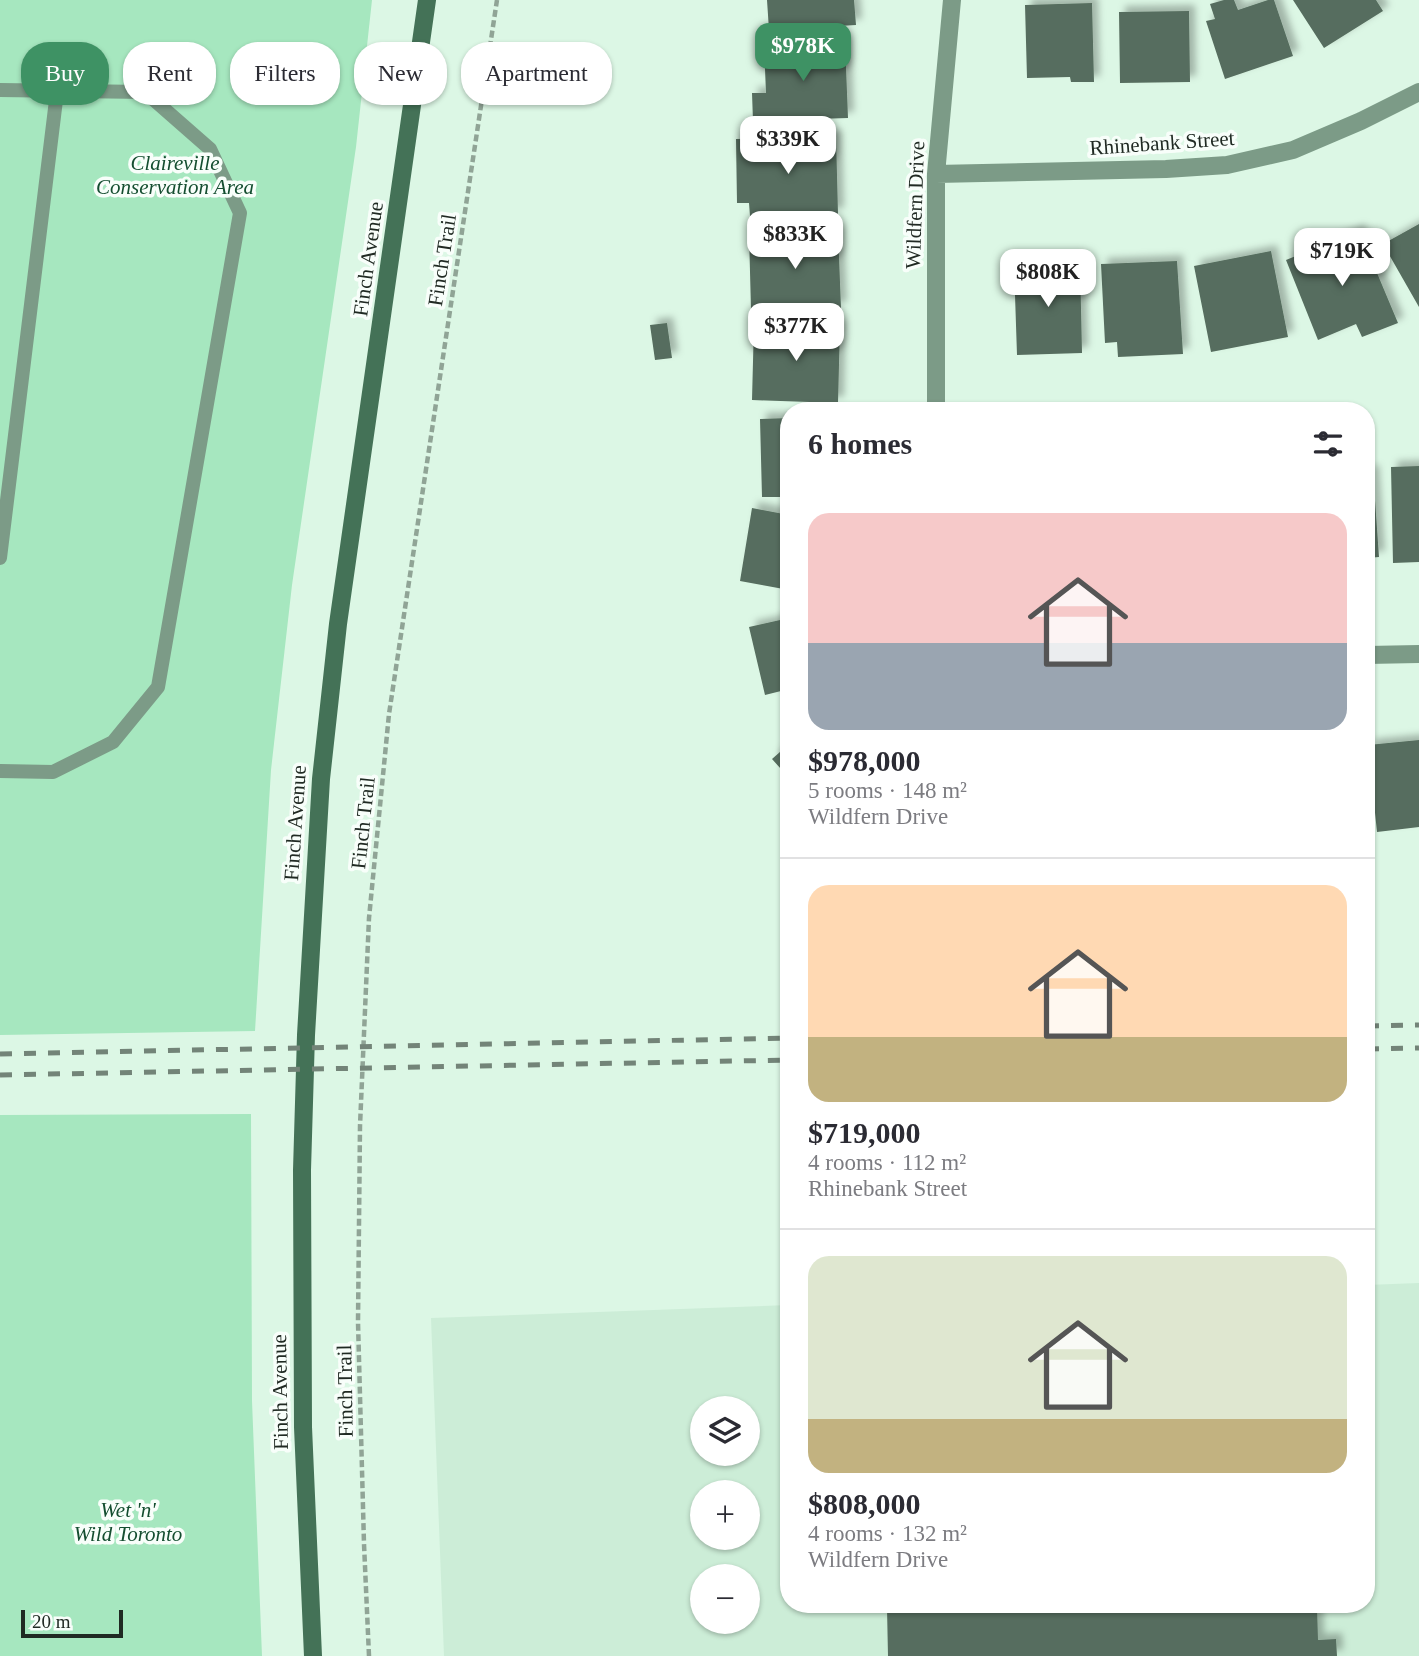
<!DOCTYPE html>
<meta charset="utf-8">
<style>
body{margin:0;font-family:Georgia,serif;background:#f2f2f3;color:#2b2b33;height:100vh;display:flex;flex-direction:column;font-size:26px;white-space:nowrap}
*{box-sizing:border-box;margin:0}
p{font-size:23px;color:#7c7c81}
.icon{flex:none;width:38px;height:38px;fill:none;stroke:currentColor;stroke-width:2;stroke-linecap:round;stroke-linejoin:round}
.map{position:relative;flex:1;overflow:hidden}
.panel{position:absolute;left:780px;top:402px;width:595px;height:1211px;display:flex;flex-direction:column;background:#fff;border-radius:28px;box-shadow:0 2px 5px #0004}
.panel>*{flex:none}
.top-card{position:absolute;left:21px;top:42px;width:654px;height:63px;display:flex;gap:14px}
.controls{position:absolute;left:690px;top:1396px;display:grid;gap:14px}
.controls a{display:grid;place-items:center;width:70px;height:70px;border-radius:50%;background:#fff;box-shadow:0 2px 5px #0004;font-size:35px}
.scale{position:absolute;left:21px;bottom:18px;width:102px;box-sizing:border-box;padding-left:7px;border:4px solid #202a23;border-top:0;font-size:19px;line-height:24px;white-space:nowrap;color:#202a23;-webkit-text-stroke:5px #f8fefa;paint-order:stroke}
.price{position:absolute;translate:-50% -60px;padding:0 16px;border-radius:14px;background:#fff;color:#222;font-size:23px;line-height:46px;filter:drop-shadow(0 2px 4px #0008)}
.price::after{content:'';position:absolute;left:50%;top:42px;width:21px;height:16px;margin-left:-10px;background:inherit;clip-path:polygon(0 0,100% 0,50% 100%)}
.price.current{background:#3e9264;color:#fff}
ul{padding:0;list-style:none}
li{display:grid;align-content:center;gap:14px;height:371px;padding:0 28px}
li+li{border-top:2px solid #e1e1e2}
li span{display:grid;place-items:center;height:217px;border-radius:21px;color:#555}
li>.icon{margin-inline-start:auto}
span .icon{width:126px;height:126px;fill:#fffc;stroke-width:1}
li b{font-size:30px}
h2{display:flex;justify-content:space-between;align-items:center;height:84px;padding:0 28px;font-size:30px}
.pill{padding:0 24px;border-radius:28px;background:#fff;box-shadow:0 2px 5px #0004;font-size:24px;line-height:63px}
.pill.current{background:#3e9264;color:#fff}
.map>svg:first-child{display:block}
</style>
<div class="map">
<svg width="1419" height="1656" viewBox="0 0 1419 1656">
<defs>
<filter id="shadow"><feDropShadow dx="6" dy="-6" stdDeviation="3.5" flood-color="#0004"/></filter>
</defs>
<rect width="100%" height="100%" fill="#dcf7e5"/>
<!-- built -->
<path fill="#ccedd7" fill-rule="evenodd" d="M1419 1283V1656H444L431 1318 789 1305V1605H1367V1285ZM702 1409H747V1454H702ZM702 1493H747V1538H702ZM702 1577H747V1622H702Z"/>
<!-- green -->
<path fill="#a6e7bf" d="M0 0H372L356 147 292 585 271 770 255 1031 0 1035Z
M251 1114 252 1401 262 1656H0V1115Z"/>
<!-- building -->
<path fill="#566d5e" filter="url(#shadow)" d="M767 0H854L856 25 769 30Z
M1224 0H1234L1238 10 1268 0H1274L1293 56 1225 79 1206 21 1215 19 1210 4Z
M1293 0H1376L1383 11 1324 48Z
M1092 3 1094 82H1071L1070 77 1027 78 1025 5Z
M1189 11 1190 82 1120 83 1119 12Z
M845 42 848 118 753 121 752 93H766L764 45Z
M836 136 838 214 750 216 749 203H737L736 139Z
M1419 224V307L1383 244Z
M1359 230 1398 323 1362 337 1356 324 1318 340 1286 260Z
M838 231 841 308 751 310 749 233Z
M1271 251 1288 337 1211 352 1194 266Z
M1177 261 1183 354 1118 357 1117 342 1105 343 1101 264Z
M1080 263 1082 353 1017 355 1014 265Z
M667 323 672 358 655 360 650 325Z
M754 323 840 326 838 403 752 400Z
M789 418V497H762L760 419Z
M1419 466V562L1393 563 1391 467Z
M1367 471H1373L1379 557 1367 558Z
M752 508 789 515V590L740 581Z
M789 618V689L765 695 749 627Z
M1419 740V827L1377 832 1368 745Z
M789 744V778L772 759Z
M991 1605H1317L1318 1640 1336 1639 1337 1656H888L887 1608Z"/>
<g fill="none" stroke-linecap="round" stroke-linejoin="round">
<!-- path -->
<path stroke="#90a496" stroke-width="4.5" stroke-dasharray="7 3.5" stroke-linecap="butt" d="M369 1656 364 1544 358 1322 360 1126 369 918 389 714 497 0"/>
<!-- service -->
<path stroke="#7c9b87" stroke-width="14" d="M0 90 145 92 210 149 240 213 158 687 113 742 53 772 0 771
M0 558 57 92"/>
<!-- minor -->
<path stroke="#7c9b87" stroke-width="18" d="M936 174 1166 169 1227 165 1293 150 1361 121 1419 92
M936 411V174L952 0
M1367 655 1419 654"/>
<!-- secondary -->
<path stroke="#447257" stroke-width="18" d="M313 1656 303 1427 302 1170 306 1035 321 779 338 624 427 0"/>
<!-- rail -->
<path stroke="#738478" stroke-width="5" stroke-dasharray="12 12" stroke-linecap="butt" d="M1367 1026 1419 1025
M1367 1049 1419 1048
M0 1054 789 1038
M0 1075 789 1060"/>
</g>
<g text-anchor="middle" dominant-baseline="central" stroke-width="7" stroke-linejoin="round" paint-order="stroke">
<!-- street labels -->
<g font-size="21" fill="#202a23" stroke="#f8fefa">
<text transform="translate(1162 143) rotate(-4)">Rhinebank Street</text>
<text transform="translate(915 205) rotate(-88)">Wildfern Drive</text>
<text transform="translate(368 259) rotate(-82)">Finch Avenue</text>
<text transform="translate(442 260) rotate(-81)">Finch Trail</text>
<text transform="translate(295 823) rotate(-86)">Finch Avenue</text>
<text transform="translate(363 823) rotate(-84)">Finch Trail</text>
<text transform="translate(345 1391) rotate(-91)">Finch Trail</text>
<text transform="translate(280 1392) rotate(-91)">Finch Avenue</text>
</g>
<!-- park labels -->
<g font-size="21" font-style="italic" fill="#144e30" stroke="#f8fefa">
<text x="175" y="163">Claireville<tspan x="175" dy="24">Conservation Area</tspan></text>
<text x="128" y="1510">Wet 'n'<tspan x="128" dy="24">Wild Toronto</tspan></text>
</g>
</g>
</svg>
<div class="controls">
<a><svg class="icon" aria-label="layers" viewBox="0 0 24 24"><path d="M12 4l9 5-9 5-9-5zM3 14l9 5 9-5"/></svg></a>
<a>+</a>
<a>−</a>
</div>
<div class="scale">20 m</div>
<b class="price current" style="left:803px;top:83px">$978K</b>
<b class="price" style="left:788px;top:176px">$339K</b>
<b class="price" style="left:795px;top:271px">$833K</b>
<b class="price" style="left:1342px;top:288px">$719K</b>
<b class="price" style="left:1048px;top:309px">$808K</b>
<b class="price" style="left:796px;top:363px">$377K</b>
<div class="top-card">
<a class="pill current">Buy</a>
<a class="pill">Rent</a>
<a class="pill">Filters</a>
<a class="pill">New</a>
<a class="pill">Apartment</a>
</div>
<section class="panel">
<h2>6 homes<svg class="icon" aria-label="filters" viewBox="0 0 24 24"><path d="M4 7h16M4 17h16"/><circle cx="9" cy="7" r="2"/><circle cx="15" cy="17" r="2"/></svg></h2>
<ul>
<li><span style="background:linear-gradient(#f6c9c9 60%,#9aa5b1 0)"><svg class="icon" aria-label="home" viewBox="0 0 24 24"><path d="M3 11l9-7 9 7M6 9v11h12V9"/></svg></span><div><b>$978,000</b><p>5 rooms · 148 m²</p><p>Wildfern Drive</p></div></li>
<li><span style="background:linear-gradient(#ffd9b3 70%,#c2b280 0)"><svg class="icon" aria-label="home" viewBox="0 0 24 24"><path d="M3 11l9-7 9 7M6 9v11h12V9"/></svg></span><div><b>$719,000</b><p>4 rooms · 112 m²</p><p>Rhinebank Street</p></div></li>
<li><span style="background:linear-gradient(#dfe7d0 75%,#c2b280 0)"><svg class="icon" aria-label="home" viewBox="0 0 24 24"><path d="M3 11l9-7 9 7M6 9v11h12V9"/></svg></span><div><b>$808,000</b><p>4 rooms · 132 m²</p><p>Wildfern Drive</p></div></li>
</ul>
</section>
</div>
